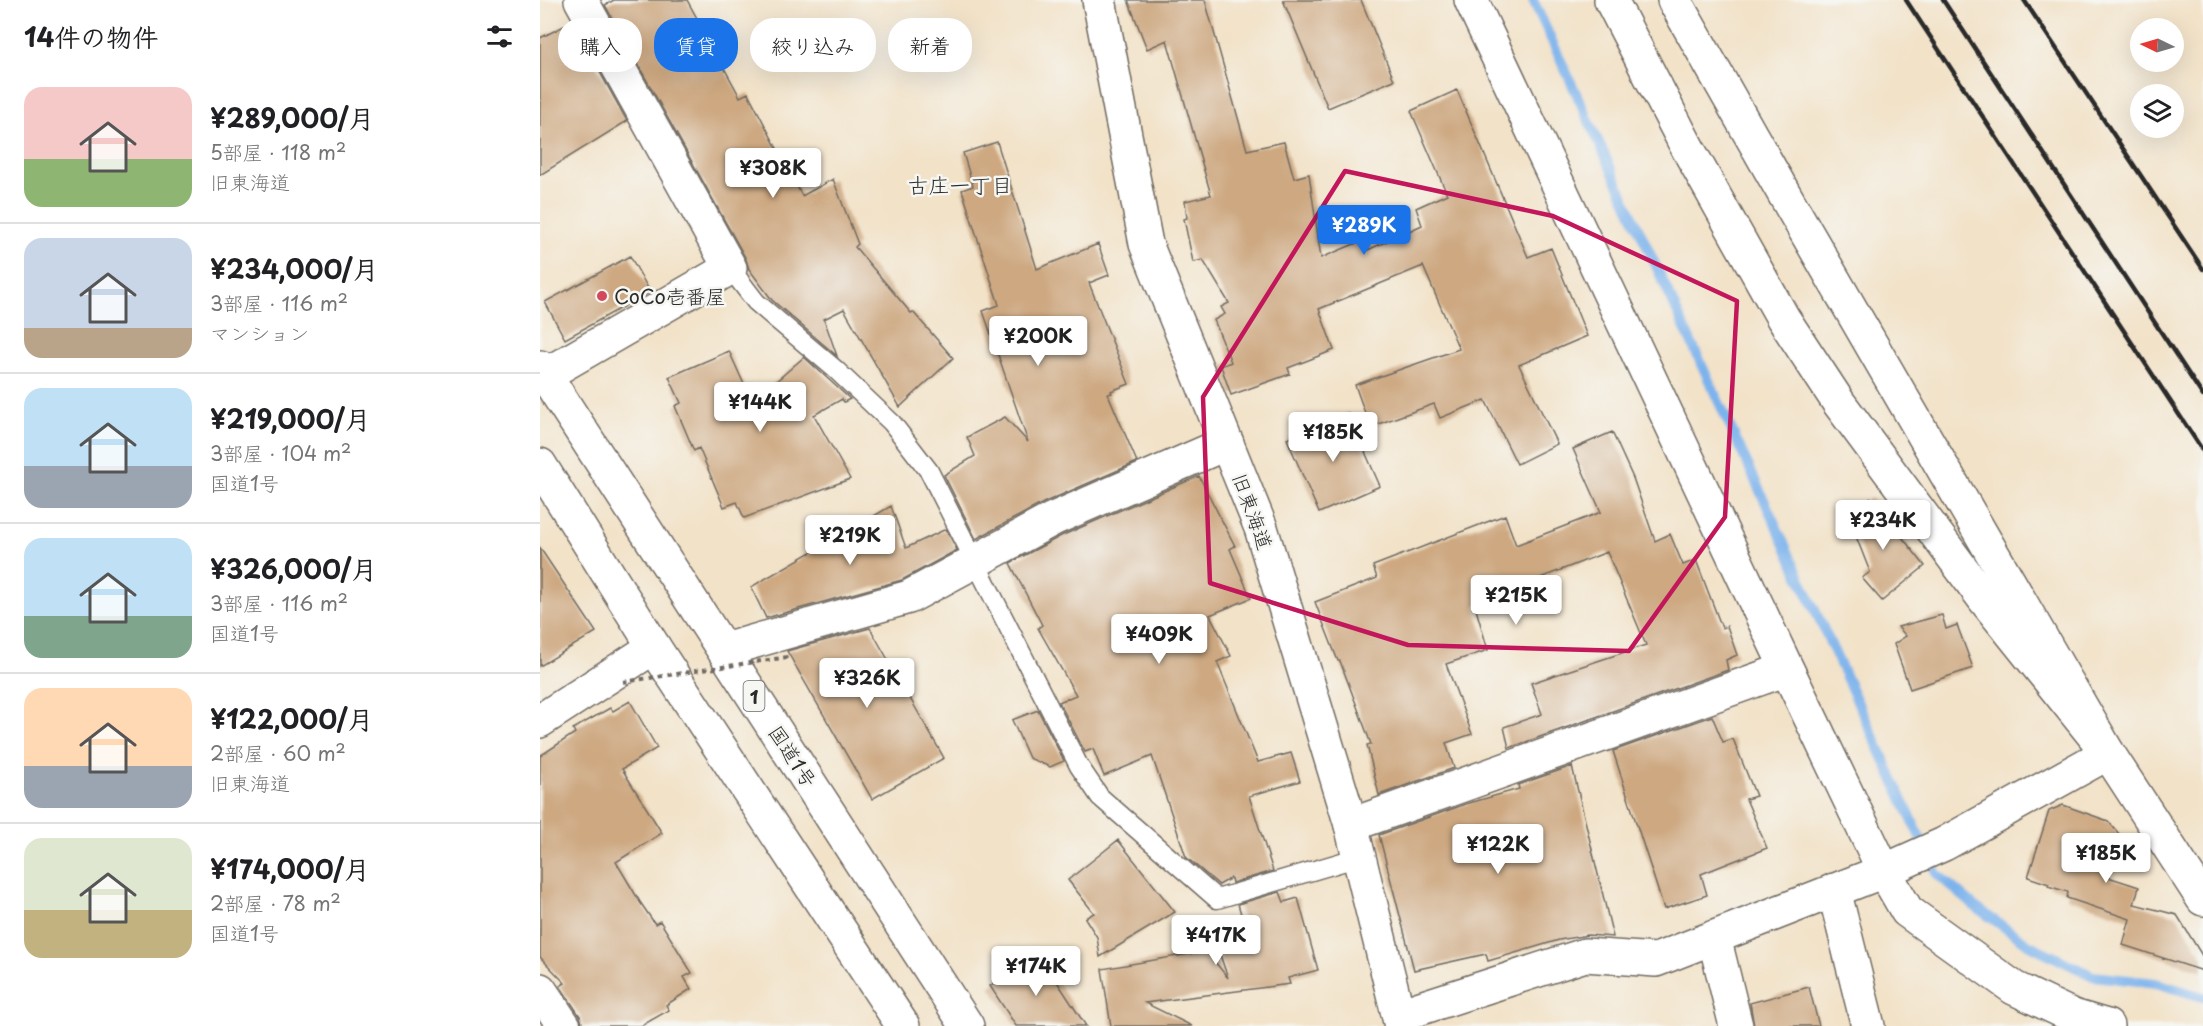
<!DOCTYPE html>
<html lang="ja">
<meta charset="utf-8">
<style>
body{margin:0;font-family:"Playpen Sans","Klee One",sans-serif;background:#f2f2f2;color:#202124;height:100vh;display:flex;flex-direction:column;font-size:22px;white-space:nowrap}
*{box-sizing:border-box;margin:0}
p{font-size:20px;color:#757577}
.icon{flex:none;width:33px;height:33px;fill:none;stroke:currentColor;stroke-width:2;stroke-linecap:round;stroke-linejoin:round}
.map{position:relative;flex:1;overflow:hidden}
.side{display:flex;flex-direction:column;background:#fff;width:540px}
.side>*{flex:none}
.top-card{position:absolute;left:18px;top:18px;width:570px;height:54px;display:flex;gap:12px}
.needle{width:39px;rotate:275deg}
.buttons{position:absolute;left:1590px;top:18px;display:grid;gap:12px}
.buttons a{display:grid;place-items:center;width:54px;height:54px;border-radius:50%;background:#fff;box-shadow:0 6px 24px #0002;font-size:30px}
.price{position:absolute;translate:-50% -51px;padding:0 14px;border-radius:6px;background:#fff;color:#222;font-size:20px;line-height:39px;filter:drop-shadow(0 2px 3px #0008)}
.price::after{content:'';position:absolute;left:50%;top:36px;width:18px;height:14px;margin-left:-9px;background:inherit;clip-path:polygon(0 0,100% 0,50% 100%)}
.price.on{background:#1a73e8;color:#fff}
ul{padding:0;list-style:none}
li{display:flex;align-items:center;gap:18px;height:150px;padding:0 24px}
li+li{border-top:2px solid #e0e0e0}
li span{display:grid;place-items:center;flex:none;width:168px;height:120px;border-radius:18px;color:#555}
li>.icon{margin-inline-start:auto}
span .icon{width:72px;height:72px;fill:#fffc;stroke-width:1}
li b{font-size:26px}
h2{display:flex;justify-content:space-between;align-items:center;height:72px;padding:0 24px;font-size:26px}
.chip{padding:0 21px;border-radius:24px;background:#fff;box-shadow:0 6px 24px #0002;font-size:21px;line-height:54px}
.chip.on{background:#1a73e8;color:#fff}
main{display:flex;flex:1;min-height:0}
.map>svg:first-child{display:block}
</style>
<main>
<section class="side">
<h2>14件の物件<svg class="icon" aria-label="filters" viewBox="0 0 24 24"><path d="M4 7h16M4 17h16"/><circle cx="9" cy="7" r="2"/><circle cx="15" cy="17" r="2"/></svg></h2>
<ul>
<li><span style="background:linear-gradient(#f6c9c9 60%,#8fb573 0)"><svg class="icon" aria-label="home" viewBox="0 0 24 24"><path d="M3 11l9-7 9 7M6 9v11h12V9"/></svg></span><div><b>¥289,000/月</b><p>5部屋 · 118 m²</p><p>旧東海道</p></div></li>
<li><span style="background:linear-gradient(#c9d6e8 75%,#b9a48a 0)"><svg class="icon" aria-label="home" viewBox="0 0 24 24"><path d="M3 11l9-7 9 7M6 9v11h12V9"/></svg></span><div><b>¥234,000/月</b><p>3部屋 · 116 m²</p><p>マンション</p></div></li>
<li><span style="background:linear-gradient(#bfe0f5 65%,#9aa5b1 0)"><svg class="icon" aria-label="home" viewBox="0 0 24 24"><path d="M3 11l9-7 9 7M6 9v11h12V9"/></svg></span><div><b>¥219,000/月</b><p>3部屋 · 104 m²</p><p>国道1号</p></div></li>
<li><span style="background:linear-gradient(#bfe0f5 65%,#7fa58c 0)"><svg class="icon" aria-label="home" viewBox="0 0 24 24"><path d="M3 11l9-7 9 7M6 9v11h12V9"/></svg></span><div><b>¥326,000/月</b><p>3部屋 · 116 m²</p><p>国道1号</p></div></li>
<li><span style="background:linear-gradient(#ffd9b3 65%,#9aa5b1 0)"><svg class="icon" aria-label="home" viewBox="0 0 24 24"><path d="M3 11l9-7 9 7M6 9v11h12V9"/></svg></span><div><b>¥122,000/月</b><p>2部屋 · 60 m²</p><p>旧東海道</p></div></li>
<li><span style="background:linear-gradient(#dfe7d0 60%,#c2b280 0)"><svg class="icon" aria-label="home" viewBox="0 0 24 24"><path d="M3 11l9-7 9 7M6 9v11h12V9"/></svg></span><div><b>¥174,000/月</b><p>2部屋 · 78 m²</p><p>国道1号</p></div></li>
</ul>
</section>
<div class="map">
<svg width="1663" height="1026" viewBox="0 0 1663 1026">
<rect width="100%" height="100%" fill="#f6f6f2"/>
<filter id="ink" filterUnits="userSpaceOnUse"><feTurbulence type="fractalNoise" baseFrequency=".0167" numOctaves="2"/><feDisplacementMap in="SourceGraphic" scale="12" xChannelSelector="R" yChannelSelector="G"/><feConvolveMatrix kernelMatrix="1 2 1 2 8 2 1 2 1" color-interpolation-filters="sRGB"/></filter>
<filter id="wash" filterUnits="userSpaceOnUse"><feTurbulence type="fractalNoise" baseFrequency=".008" numOctaves="4" result="noise"/><feDisplacementMap in="SourceGraphic" scale="24" xChannelSelector="R" yChannelSelector="G"/><feGaussianBlur stdDeviation="1.35" result="paint"/><feColorMatrix in="noise" values="0 0 0 0 0 0 0 0 0 0 0 0 0 0 0 0 0 1.4 0 .05"/><feComposite in="paint" operator="in"/></filter>
<g filter="url(#wash)">
<rect width="100%" height="100%" fill="#f2e2c8"/>
<g fill="none" stroke-linecap="round" stroke-linejoin="round">
<!-- stream -->
<path stroke="#7db3ec" stroke-width="10" d="M993 0 1397 874 1434 906 1488 944 1553 976 1616 983 1663 997"/>
</g>
<g id="blocks">
<!-- building -->
<path fill="#cda881" d="M74 0H147L200 97 208 93 262 196 293 179 318 244 315 247 371 313 373 312 413 358 360 407 304 309 284 319 297 356 232 300 209 269 206 259 65 5Z
M588 0H665L707 150 744 142 754 178 769 174 781 258 824 240 828 250 882 225 876 208 907 194 871 111 917 90 988 257 1011 248 1047 336 979 365 1017 444 977 464 945 400 900 418 894 404 830 427 815 385 919 349 883 266 779 309 794 350 748 368 750 374 691 395 681 366 691 362 674 320 685 314 681 307 689 303 663 260 653 262 644 219 647 218 645 201 671 195 627 40 607 49Z
M743 0H821L854 80 788 108Z
M32 22 87 121 0 175V38Z
M457 142 497 269 558 244 569 275 549 283 589 384 571 391 572 393 568 394 597 462 505 502 436 539 404 475 435 456 427 437 465 417 488 442 443 311 459 305 422 190 433 186 423 153Z
M90 256 110 292 25 339 5 302Z
M189 351 212 402 264 357 310 399 304 402 302 399 274 415 310 479 204 518 197 502 184 507 159 448 154 451 135 406 141 403 129 377Z
M808 413 840 486 779 513 747 439Z
M1072 432 1093 478 1115 541 1130 534 1143 565 1156 560 1182 628 1187 626 1197 655 1186 660 1188 670 969 748 964 727 1002 714 991 683 1106 645 1067 552 990 582 991 584 935 606 948 650 906 664 932 734 906 743 914 768 839 795 827 745 831 744 800 661H798L775 602 837 578 833 566 965 515 976 545 1061 512 1033 449Z
M659 476 695 546 690 549 711 598 670 615 691 656 677 662 718 762 751 753 760 781 709 796 733 871 692 883 691 878 679 885 646 857 612 756 564 776 553 749 545 752 519 702 536 695 498 628 502 625 470 563 521 536Z
M1331 498 1385 566 1342 601 1322 578 1330 572 1308 516Z
M351 506 366 548 406 529 417 550 362 580 226 618 211 587Z
M0 548 56 632 0 666Z
M1402 615 1406 629 1417 625 1433 668 1370 689 1354 644 1366 636 1358 627Z
M330 628 404 758 332 799 247 651Z
M90 701 117 748 82 769 122 833 76 862 100 902 115 924 120 921 152 973 144 977 151 989 126 1005 129 1010 101 1026H43L40 1016 20 986 25 983 0 957V756L35 733 33 729 70 708 73 711Z
M498 710 524 761 510 767 489 758 472 720Z
M1172 716 1183 742 1193 739 1216 796 1206 799 1227 848 1161 874 1167 895 1124 909 1073 751Z
M1032 766 1073 937 1048 935 1019 940 948 961 946 954 874 970 839 835 926 804 979 789 978 785Z
M1523 805 1568 821 1579 834 1565 876 1599 887 1594 904 1637 915 1663 957V971L1583 945 1590 919 1527 898 1528 892 1508 886 1509 884 1488 877 1509 811Z
M578 840 635 912 560 957 557 937 545 918 554 913 528 880Z
M740 892 744 902 758 898 778 970 748 978 750 984 605 1003 652 1026H571L562 969 666 951 688 978 678 949 710 944 698 904Z
M499 953 514 977 546 1026H476L450 986Z
M1269 987 1279 1026H1214L1210 1003Z"/>
</g>
</g>
<g filter="url(#ink)">
<use href="#blocks" fill-opacity="0" stroke="#716b62" stroke-width="1.5"/>
<g fill="none" stroke-linecap="round" stroke-linejoin="round">
<!-- lane casing -->
<g stroke="#716b62" stroke-width="21">
<path id="lane" d="M190 268 216 302 295 369 352 423 389 471 539 766 560 797 677 899 819 857"/>
</g>
<!-- street casing -->
<g stroke="#716b62" stroke-width="36">
<path id="street" d="M931 0 1247 669 1344 871 1367 911 1474 988 1533 1016 1567 1026
M5 375 190 268 41 0
M184 650 369 597 513 519 687 443
M0 721 114 647
M811 825 1247 669
M1294 890 1328 1026
M1174 937 1196 1026
M0 990 24 1026
M859 1015 1045 955 1116 960 1344 871 1404 844 1568 753 1251 206 1134 0"/>
</g>
<!-- secondary casing -->
<g stroke="#716b62" stroke-width="36">
<path id="secondary" d="M559 0 606 244 721 528 811 825 861 1026
M1071 0 1147 147 1243 318 1299 403 1445 600 1568 753 1663 899"/>
</g>
<!-- highway casing -->
<g stroke="#716b62" stroke-width="36">
<path id="highway" d="M0 367 427 1026
M0 465 114 647 363 1026"/>
</g>
<!-- lane -->
<use href="#lane" stroke="#fff" stroke-width="18"/>
<!-- street -->
<use href="#street" stroke="#fff" stroke-width="33"/>
<!-- secondary -->
<use href="#secondary" stroke="#fff" stroke-width="33"/>
<!-- highway -->
<use href="#highway" stroke="#fff" stroke-width="33"/>
<!-- rail -->
<path stroke="#2b2b2b" stroke-width="4.5" d="M1366 0 1663 451
M1403 0 1663 396
M1484 0 1663 269"/>
<!-- path-bridge -->
<path stroke="#716b62" stroke-width="4" stroke-dasharray="4.5 4.5" stroke-linecap="butt" d="M83 682 248 657"/>
</g>
</g>
<!-- marked area -->
<path fill="none" stroke="#c2185b" stroke-width="4.5" stroke-linejoin="round" d="M805 171 1013 216 1197 301 1185 517 1089 651 868 645 670 583 663 397Z"/>
<!-- markers -->
<circle fill="#d1495b" stroke="#f6f6f2" stroke-width="2" cx="62" cy="296" r="6"/>
<g text-anchor="middle" dominant-baseline="central" stroke-width="5" stroke-linejoin="round" paint-order="stroke">
<!-- shield labels -->
<rect fill="#f6f6f2" stroke="#686867" stroke-width="1.5" x="203.5" y="681" width="21" height="30" rx="4.5"/>
<g font-size="18" font-weight="bold" fill="#2b2b2b">
<text x="214" y="696">1</text>
</g>
<!-- poi labels -->
<g font-size="20" fill="#2b2b2b" stroke="#f6f6f2" text-anchor="start">
<text x="74" y="296">CoCo壱番屋</text>
</g>
<!-- street labels -->
<g font-size="20" fill="#2b2b2b" stroke="#f6f6f2">
<text transform="translate(713 511) rotate(70)">旧東海道</text>
<text transform="translate(253 756) rotate(57)">国道1号</text>
</g>
<!-- neighbourhood labels -->
<g font-size="21" fill="#2b2b2b" stroke="#f6f6f2">
<text x="420" y="184">古庄一丁目</text>
</g>
</g>
</svg>
<div class="buttons">
<a><svg class="needle" viewBox="-14 -14 28 28"><path d="M0-13l5 13h-10z" fill="#e53935"/><path d="M0 13l5-13h-10z" fill="#757577"/></svg></a>
<a><svg class="icon" aria-label="layers" viewBox="0 0 24 24"><path d="M12 4l9 5-9 5-9-5zM3 14l9 5 9-5"/></svg></a>
</div>
<b class="price" style="left:233px;top:199px">¥308K</b>
<b class="price on" style="left:824px;top:256px">¥289K</b>
<b class="price" style="left:498px;top:367px">¥200K</b>
<b class="price" style="left:220px;top:433px">¥144K</b>
<b class="price" style="left:793px;top:463px">¥185K</b>
<b class="price" style="left:1343px;top:551px">¥234K</b>
<b class="price" style="left:310px;top:566px">¥219K</b>
<b class="price" style="left:976px;top:626px">¥215K</b>
<b class="price" style="left:619px;top:665px">¥409K</b>
<b class="price" style="left:327px;top:709px">¥326K</b>
<b class="price" style="left:958px;top:875px">¥122K</b>
<b class="price" style="left:1566px;top:884px">¥185K</b>
<b class="price" style="left:676px;top:966px">¥417K</b>
<b class="price" style="left:496px;top:997px">¥174K</b>
<div class="top-card">
<a class="chip">購入</a>
<a class="chip on">賃貸</a>
<a class="chip">絞り込み</a>
<a class="chip">新着</a>
</div>
</div>
</main>
